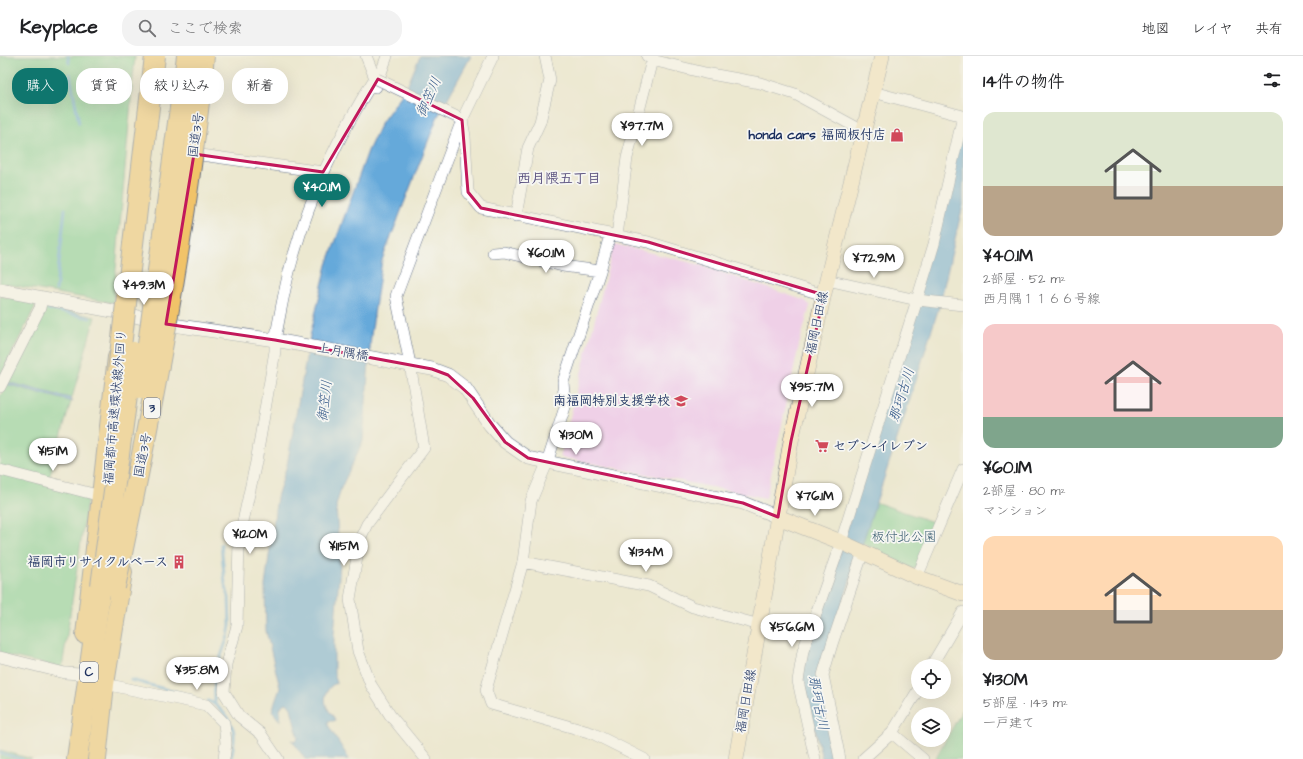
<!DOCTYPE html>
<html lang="ja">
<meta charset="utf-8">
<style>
body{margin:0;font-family:"Architects Daughter","Klee One",sans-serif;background:#f2f2f2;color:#202124;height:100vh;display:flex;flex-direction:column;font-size:15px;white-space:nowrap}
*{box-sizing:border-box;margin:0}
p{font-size:13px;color:#757577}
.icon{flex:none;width:22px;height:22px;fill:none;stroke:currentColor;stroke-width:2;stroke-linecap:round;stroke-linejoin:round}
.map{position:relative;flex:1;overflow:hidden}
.panel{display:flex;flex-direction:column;background:#fff;width:340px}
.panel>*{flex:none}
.guide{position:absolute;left:12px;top:12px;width:380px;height:36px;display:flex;gap:8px}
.buttons{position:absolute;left:911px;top:603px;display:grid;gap:8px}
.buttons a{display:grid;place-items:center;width:40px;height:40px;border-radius:50%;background:#fff;box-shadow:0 4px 16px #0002;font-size:20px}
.price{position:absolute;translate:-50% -34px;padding:0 9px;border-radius:14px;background:#fff;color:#222;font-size:13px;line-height:26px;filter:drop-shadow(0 1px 2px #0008)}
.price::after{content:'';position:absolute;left:50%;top:24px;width:12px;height:9px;margin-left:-6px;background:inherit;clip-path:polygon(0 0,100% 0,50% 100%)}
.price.on{background:#0f766e;color:#fff}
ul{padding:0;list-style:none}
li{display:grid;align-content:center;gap:8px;height:212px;padding:0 20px}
li span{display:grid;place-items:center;height:124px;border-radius:12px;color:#555}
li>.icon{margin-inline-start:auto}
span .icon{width:72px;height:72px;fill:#fffc;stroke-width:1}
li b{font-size:17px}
h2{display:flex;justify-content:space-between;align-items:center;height:48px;padding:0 20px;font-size:17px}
.tag{padding:0 14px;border-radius:16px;background:#fff;box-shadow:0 4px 16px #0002;font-size:14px;line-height:36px}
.tag.on{background:#0f766e;color:#fff}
header{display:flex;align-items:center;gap:24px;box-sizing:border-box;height:56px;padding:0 20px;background:#fff;border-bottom:1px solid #e0e0e0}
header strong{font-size:19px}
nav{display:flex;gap:22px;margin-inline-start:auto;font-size:14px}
.search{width:280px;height:36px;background:#f2f2f2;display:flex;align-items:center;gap:10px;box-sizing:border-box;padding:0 14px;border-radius:16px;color:#757577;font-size:15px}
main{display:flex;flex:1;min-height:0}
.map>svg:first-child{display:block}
</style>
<header>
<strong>Keyplace</strong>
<div class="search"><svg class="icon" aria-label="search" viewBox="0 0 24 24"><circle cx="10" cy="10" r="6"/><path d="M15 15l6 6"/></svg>ここで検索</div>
<nav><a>地図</a><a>レイヤ</a><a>共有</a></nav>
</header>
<main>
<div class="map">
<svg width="963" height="703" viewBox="0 0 963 703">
<rect width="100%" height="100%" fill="#f6f6f2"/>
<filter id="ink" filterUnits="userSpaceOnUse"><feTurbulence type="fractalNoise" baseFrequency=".025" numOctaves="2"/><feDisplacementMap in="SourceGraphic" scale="8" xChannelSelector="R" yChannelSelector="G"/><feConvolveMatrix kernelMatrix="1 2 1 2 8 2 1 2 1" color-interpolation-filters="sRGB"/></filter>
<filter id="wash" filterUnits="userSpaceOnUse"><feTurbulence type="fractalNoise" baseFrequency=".012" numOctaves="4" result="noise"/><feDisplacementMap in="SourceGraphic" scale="16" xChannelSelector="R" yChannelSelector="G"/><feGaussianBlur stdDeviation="0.9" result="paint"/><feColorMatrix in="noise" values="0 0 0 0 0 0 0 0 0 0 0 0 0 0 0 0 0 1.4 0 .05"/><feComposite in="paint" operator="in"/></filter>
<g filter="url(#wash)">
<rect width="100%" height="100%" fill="#ece8d0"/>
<!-- built -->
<path fill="#efd0e7" d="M614 188 697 208 806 245 810 250 799 289 766 442 560 401Z"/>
<!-- green -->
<path fill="#76ce93" stroke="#487e78" d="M0 0H135L113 247 0 227Z
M0 240 33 246 35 251 0 321Z
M48 251 95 261 49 423 0 411V341L44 253Z
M0 417 88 439 62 612 0 598Z
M875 446 936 467 916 511 912 513 860 486Z
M963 653V703H935Z
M0 694 32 703H0Z"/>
<!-- water -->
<path fill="#65a9da" stroke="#406c9c" d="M420 0H471L437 62 382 204 371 279 363 385 341 432 336 450 340 509 334 578V617L337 627C326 630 322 644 328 653 330 657 333 659 335 664L334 665H328V669L349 703H305L292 684 295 685 298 682 291 652 287 647 283 648 280 653V665L272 655 280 632 266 575 265 530 277 441 287 409 310 280 327 209 368 95 381 67 406 33Z
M963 72V149L939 251 901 371 821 612 837 703H822L803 620V609L841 494Z
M7 326 70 342 73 346 6 328Z"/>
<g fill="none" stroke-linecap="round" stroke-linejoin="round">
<!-- stream -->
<path stroke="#65a9da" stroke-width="3" d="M68 0 69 7
M70 18 79 67
M56 234 65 153
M48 253 90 262
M131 624 191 640
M208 645C215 647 218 651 223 656 238 675 235 681 231 703
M215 647 214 620 228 580 230 569 229 542 225 528 221 488
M0 697 22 703"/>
</g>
</g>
<g filter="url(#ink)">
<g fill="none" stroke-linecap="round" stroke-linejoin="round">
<!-- minor casing -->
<g stroke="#647086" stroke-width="12">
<path id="minor" d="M366 0 375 22 377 23
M647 0 652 4 705 17 760 27 795 38 863 75
M376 31 387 0
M873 36 963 60
M462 64 465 80 468 136 481 152 648 186 824 239
M194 98 323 116
M516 160 528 92 540 66 550 24 545 0
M610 179 600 215 563 326 565 351 547 407 531 445 523 506 486 634 491 648 592 677 644 703
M617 180 627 102 653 0
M493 197 504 196 563 210 600 215
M827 224 917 244 963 249
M0 331 40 252 42 242
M0 414 101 440
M523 506 649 530 693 551 760 569
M917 521 963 413
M0 601 65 617 80 618
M931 610 963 556
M105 628 206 649 224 667 226 687 224 703
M892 677 923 703
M278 703 261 678 239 660 224 636 226 608 237 570 239 484 256 406 275 295V284C281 255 285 226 294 198 312 135 340 77 375 22
M426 703 390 659 371 629 358 595 350 543 360 483 367 468 424 392 410 308 396 240 462 64 493 0
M815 703 798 625 803 595 841 486 917 244 934 188 963 60
M840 703 823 619 832 588 863 496
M863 703 892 677 918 634"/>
</g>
<!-- tertiary casing -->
<g stroke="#647086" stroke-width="14">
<path id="tertiary" d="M0 234 123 257 166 268 275 284 432 313 448 319 465 332 490 369 505 386 528 402 743 447 778 461"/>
</g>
<!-- secondary casing -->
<g stroke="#647086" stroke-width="16">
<path id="secondary" d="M778 461 841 486 917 521 963 538
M736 703 791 385 827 224 882 0"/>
</g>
<!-- trunk casing -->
<g stroke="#647086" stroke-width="20">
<path id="trunk" d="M85 579 117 301
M97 703 105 628 123 516"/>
</g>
<!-- motorway casing -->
<g stroke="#647086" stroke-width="22">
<path id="motorway" d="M77 703 101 530"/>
</g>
<!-- minor -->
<use href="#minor" stroke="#fff" stroke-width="11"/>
<!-- tertiary -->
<use href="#tertiary" stroke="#fff" stroke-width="13"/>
<!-- secondary -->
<use href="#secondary" stroke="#f9e7c3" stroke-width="15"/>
<!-- trunk -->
<use href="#trunk" stroke="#f1c369" stroke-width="18"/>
<!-- motorway -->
<use href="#motorway" stroke="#f1c369" stroke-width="20"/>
<!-- minor-bridge casing -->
<g stroke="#647086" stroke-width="12" stroke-linecap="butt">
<path id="minor-bridge" d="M377 23 459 62"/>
</g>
<!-- motorway-bridge casing -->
<g stroke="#647086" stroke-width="22" stroke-linecap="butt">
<path id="motorway-bridge" d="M118 316 155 0
M142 333 187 0
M101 530 133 296
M115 531C152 355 186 179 204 0"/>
</g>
<!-- minor-bridge -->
<use href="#minor-bridge" stroke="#fff" stroke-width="11"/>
<!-- motorway-bridge -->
<use href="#motorway-bridge" stroke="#f1c369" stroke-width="20"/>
</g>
</g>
<!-- marked area -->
<path d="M0 0H963V703H0ZM378 23 462 64 468 136 481 152 648 186 824 239 791 385 778 461 743 447 528 402 505 386 473 342 448 319 432 313 275 284 166 268 194 98 323 116Z" fill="#ece8d0" fill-opacity=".55" fill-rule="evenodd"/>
<path fill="none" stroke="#c2185b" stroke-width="3" stroke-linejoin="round" d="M378 23 462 64 468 136 481 152 648 186 824 239 791 385 778 461 743 447 528 402 505 386 473 342 448 319 432 313 275 284 166 268 194 98 323 116Z"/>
<!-- icons -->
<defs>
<g id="shop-bare" transform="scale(1.08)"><path d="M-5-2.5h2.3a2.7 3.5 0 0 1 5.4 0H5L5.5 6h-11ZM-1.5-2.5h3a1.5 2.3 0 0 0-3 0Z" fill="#d1495b" stroke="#f6f6f2" stroke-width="2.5" paint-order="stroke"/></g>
<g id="school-bare" transform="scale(1.08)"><path d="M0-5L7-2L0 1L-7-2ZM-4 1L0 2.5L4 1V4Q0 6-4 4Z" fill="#d1495b" stroke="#f6f6f2" stroke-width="2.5" paint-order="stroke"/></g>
<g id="supermarket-bare" transform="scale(1.08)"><path d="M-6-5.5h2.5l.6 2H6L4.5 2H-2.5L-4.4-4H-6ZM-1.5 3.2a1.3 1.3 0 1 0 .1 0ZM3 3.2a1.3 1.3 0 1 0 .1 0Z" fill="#d1495b" stroke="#f6f6f2" stroke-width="2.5" paint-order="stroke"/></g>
<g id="building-bare" transform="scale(1.08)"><path d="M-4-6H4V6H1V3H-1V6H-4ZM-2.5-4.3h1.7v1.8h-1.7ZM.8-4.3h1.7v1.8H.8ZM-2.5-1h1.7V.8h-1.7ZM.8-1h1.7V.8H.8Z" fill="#d1495b" stroke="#f6f6f2" stroke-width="2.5" paint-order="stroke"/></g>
</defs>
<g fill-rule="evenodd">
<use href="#shop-bare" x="897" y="79"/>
<use href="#school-bare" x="681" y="345"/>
<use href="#supermarket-bare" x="822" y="390"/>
<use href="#building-bare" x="179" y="506"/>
</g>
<g text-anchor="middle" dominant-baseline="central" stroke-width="3.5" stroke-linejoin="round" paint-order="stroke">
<!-- shield labels -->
<g fill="#f6f6f2" stroke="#5d6b8a" stroke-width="1">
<rect x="144" y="342" width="16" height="20" rx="3"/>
<rect x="80" y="606" width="18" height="20" rx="3"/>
</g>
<g font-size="12" font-weight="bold" fill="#1b2f5e">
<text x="152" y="352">3</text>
<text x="89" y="616">C</text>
</g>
<!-- street labels -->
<g font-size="13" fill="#1b2f5e" stroke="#f6f6f2">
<text transform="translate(196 79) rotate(-82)">国道3号</text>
<text transform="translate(817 267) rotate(-78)">福岡日田線</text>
<text transform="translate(343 296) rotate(10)">上月隅橋</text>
<text transform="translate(115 351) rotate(-85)">福岡都市高速環状線外回り</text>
<text transform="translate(143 399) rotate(-79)">国道3号</text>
<text transform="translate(746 645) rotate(-80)">福岡日田線</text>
</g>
<!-- poi labels -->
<g font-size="13" font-weight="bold" fill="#1b2f5e" stroke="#f6f6f2" text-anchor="end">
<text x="886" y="79">honda cars 福岡板付店</text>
<text x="670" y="345">南福岡特別支援学校</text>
<text x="833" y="390" text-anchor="start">セブン-イレブン</text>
<text x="168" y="506">福岡市リサイクルベース</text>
</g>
<!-- park labels -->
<g font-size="13" fill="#32576b" stroke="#f6f6f2">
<text x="904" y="481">板付北公園</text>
</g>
<!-- water labels -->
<g font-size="14" font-style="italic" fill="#355a89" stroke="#f6f6f2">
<text transform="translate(429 41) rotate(-66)">御笠川</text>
<text transform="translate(902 339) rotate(-73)">那珂古川</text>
<text transform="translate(325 345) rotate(-83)">御笠川</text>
<text transform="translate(818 647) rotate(79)">那珂古川</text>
</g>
<!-- neighbourhood labels -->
<g font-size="14" font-weight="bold" fill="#5a517f" stroke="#f6f6f2">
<text x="559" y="123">西月隈五丁目</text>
</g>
</g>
</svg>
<div class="buttons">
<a><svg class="icon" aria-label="locate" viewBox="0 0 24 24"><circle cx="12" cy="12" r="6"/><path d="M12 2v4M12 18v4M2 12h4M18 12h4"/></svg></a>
<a><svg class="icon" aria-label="layers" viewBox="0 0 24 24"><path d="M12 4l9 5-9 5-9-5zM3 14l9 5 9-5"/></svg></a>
</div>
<b class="price" style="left:642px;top:91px">¥97.7M</b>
<b class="price on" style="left:322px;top:152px">¥40.1M</b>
<b class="price" style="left:546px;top:218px">¥60.1M</b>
<b class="price" style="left:874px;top:223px">¥72.9M</b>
<b class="price" style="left:144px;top:250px">¥49.3M</b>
<b class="price" style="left:812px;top:352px">¥95.7M</b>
<b class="price" style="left:576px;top:400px">¥130M</b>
<b class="price" style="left:53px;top:416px">¥151M</b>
<b class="price" style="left:815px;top:461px">¥76.1M</b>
<b class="price" style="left:250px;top:499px">¥120M</b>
<b class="price" style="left:344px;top:511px">¥115M</b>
<b class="price" style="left:646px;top:517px">¥134M</b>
<b class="price" style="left:792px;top:592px">¥56.6M</b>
<b class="price" style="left:197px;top:635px">¥35.8M</b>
<div class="guide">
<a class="tag on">購入</a>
<a class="tag">賃貸</a>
<a class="tag">絞り込み</a>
<a class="tag">新着</a>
</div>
</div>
<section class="panel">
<h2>14件の物件<svg class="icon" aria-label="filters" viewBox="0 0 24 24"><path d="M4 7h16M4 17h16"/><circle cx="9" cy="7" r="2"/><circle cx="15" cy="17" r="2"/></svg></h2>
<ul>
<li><span style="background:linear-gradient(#dfe7d0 60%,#b9a48a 0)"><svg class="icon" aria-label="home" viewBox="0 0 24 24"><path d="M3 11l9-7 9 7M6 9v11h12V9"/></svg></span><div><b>¥40.1M</b><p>2部屋 · 52 m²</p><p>西月隅１１６６号線</p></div></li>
<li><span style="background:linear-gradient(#f6c9c9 75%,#7fa58c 0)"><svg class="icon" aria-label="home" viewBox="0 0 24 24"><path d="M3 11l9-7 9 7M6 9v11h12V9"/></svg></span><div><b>¥60.1M</b><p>2部屋 · 80 m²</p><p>マンション</p></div></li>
<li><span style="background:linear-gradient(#ffd9b3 60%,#b9a48a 0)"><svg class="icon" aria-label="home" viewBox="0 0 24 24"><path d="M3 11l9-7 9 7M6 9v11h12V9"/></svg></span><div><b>¥130M</b><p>5部屋 · 143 m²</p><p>一戸建て</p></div></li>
</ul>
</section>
</main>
